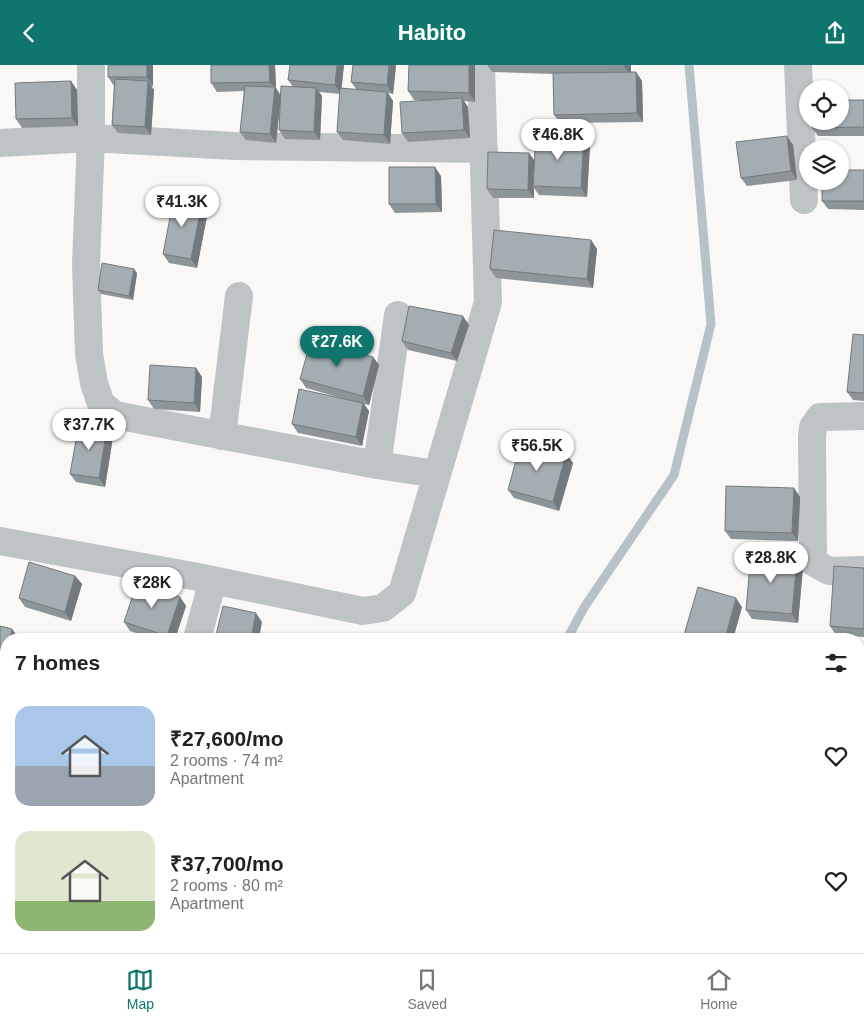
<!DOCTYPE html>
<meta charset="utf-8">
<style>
body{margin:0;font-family:Arial,sans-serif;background:#f2f2f2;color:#222;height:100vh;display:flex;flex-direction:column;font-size:19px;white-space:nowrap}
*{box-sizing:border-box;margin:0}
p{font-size:16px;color:#767676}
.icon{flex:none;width:28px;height:28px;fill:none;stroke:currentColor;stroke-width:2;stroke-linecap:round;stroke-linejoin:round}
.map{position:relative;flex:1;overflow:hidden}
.side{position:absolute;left:0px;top:568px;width:865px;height:321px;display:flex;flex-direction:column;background:#fff;border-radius:20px 20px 0 0;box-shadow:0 1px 4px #0004}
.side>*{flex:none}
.tools{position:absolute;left:799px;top:15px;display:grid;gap:10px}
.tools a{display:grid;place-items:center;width:50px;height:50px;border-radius:50%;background:#fff;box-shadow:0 1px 4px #0004;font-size:25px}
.price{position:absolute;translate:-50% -42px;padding:0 11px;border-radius:18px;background:#fff;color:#222;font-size:16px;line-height:32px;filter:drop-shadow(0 1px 2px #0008)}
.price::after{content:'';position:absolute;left:50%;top:30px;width:15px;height:11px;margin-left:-8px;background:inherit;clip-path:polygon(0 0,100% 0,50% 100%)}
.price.active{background:#0f766e;color:#fff}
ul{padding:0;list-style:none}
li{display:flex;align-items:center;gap:15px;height:125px;padding:0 15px}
li span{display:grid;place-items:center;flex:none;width:140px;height:100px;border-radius:15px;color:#555}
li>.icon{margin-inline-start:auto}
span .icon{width:60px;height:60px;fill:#fffc;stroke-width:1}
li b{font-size:21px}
h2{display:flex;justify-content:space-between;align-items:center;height:60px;padding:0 15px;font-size:21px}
header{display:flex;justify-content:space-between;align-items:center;height:65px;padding:0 15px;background:#0f766e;color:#fff;font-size:22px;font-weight:700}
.tabs{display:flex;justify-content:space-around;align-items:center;height:70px;border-top:1px solid #e0e0e0;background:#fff;font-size:14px;color:#767676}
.tabs a{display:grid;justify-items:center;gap:2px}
.tabs .active{color:#0f766e}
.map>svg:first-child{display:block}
</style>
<header><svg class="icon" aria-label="back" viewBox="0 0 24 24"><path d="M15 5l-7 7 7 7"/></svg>Habito<svg class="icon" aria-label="share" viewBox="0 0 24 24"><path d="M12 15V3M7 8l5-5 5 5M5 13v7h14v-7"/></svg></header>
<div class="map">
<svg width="864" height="888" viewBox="0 0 864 888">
<rect width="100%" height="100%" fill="#f9f8f7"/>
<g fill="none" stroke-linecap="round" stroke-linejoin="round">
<!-- stream -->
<path stroke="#b6c2c5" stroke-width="9" d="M567 574 585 541 674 410 711 259 689 0
M313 888 316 882"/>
<!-- minor -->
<path stroke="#bec3c6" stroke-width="28" d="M91 0V73L86 199 89 289 94 318 101 339 115 350 377 400 437 409
M798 0 804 135
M0 78 91 73 235 81 484 84
M864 351 820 352 813 362 812 372 813 497 829 506 864 505
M222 371 239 231
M377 400 398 250
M0 476 198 512 363 546 383 543 402 528 488 237 481 0
M197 574 213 515
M859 851 864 848
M609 882 610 888
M100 888 102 882
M836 888 837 882"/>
</g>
<!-- wall -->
<path fill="#8d9598" d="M153 0V21H151L154 25 151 70 118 68 112 60 114 21 108 12Z
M211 0H275L276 23 280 30 293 22 288 15 344 0 341 23 357 25 351 17 396 0 393 29 388 28 393 36 390 79 343 75 337 67 340 29 319 27 322 31 320 75 285 74 279 65 280 39 276 78 246 75 240 67 244 26 217 27 211 18Z
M409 0H475V37L464 36 468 42 470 73 408 77 402 68 424 35H414L408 26Z
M487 0H631V7H636L642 16 643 57 560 58 554 50 553 9 492 7Z
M71 16 77 25 78 61 22 63 16 54Z
M864 35V71H818L812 63Z
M787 71 793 80 797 115 747 121 741 113Z
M590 80 587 132 539 130 534 123V133H493L487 124 529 88 534 96Z
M864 105V145L828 144 822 136Z
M441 111 442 147 395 148 389 139Z
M208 146 197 203 169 198 163 189Z
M591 175 597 184 593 223 496 213 490 204Z
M137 208 133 235 101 229 98 225Z
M469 260 457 296 408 285 402 276Z
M864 270V336L853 335 847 327Z
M373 292 379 300 369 340 364 339 369 346 362 381 298 368 292 359 348 335 306 323 300 314Z
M196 303 202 312 200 347 154 344 148 335Z
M107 363 113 372 105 422 76 417 70 409Z
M566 389 573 398 559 446 514 433 508 425Z
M794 423 800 432 798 476 731 474 725 466Z
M797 494 803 502 798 558 752 554 746 545Z
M864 503V572L836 570 830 561Z
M75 511 82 519 71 556 25 542 19 533Z
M180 532 186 541 175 574H155L130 566 124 557Z
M742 542 733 574H686L684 570Z
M0 561 12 564 15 568 14 574H6V599L0 597Z
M859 604 864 605V653L859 652Z
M40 882H70L69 888 42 885Z"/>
<!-- shaded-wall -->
<path fill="#73797c" d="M147 0H153V21L147 12Z
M269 0H275L276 23 281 31 276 78 270 69 275 24 270 17Z
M337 0H344L341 29 335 20Z
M389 0H396L393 29 387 20Z
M469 0H475V37L469 28Z
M623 0H631V11Z
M636 7 642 16 643 57 637 48Z
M71 16 77 25 78 61 72 53Z
M148 16 154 25 151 70 145 62Z
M316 23 322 31 320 75 314 67Z
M387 27 393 36 390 79 384 70Z
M462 33 468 42 470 73 464 65Z
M584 71 590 80 587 132 581 123Z
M787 71 793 80 797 115 791 106Z
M529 88 535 96 533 121 534 123V133L528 125Z
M435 102 441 111 442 147 436 139Z
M202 138 208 146 197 203 191 194Z
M591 175 597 184 593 223 587 214Z
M134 204 137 208 133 235 129 231Z
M463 251 469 260 457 296 451 288Z
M373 292 379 300 369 340 363 331Z
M196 303 202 312 200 347 194 338Z
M363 338 369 346 362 381 356 372Z
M107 363 113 372 105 422 99 413Z
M566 389 573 398 559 446 553 437Z
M794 423 800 432 798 476 792 468Z
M797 494 803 502 798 558 792 549Z
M75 511 82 519 71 556 65 547Z
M180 532 186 541 175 574H169L167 571Z
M736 533 742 542 733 574H725Z
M256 548 262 557 259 574H251Z
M12 564 15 568 14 574H10Z
M66 882H70L69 888 66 884Z"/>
<!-- building -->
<path fill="#a4adb1" stroke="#73797c" d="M108 0H147V12H108Z
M211 0H269L270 17 211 18Z
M290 0H337L335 20 288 15Z
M353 0H389L387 20 351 17Z
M409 0H469V28L408 26Z
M636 7 637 48 554 50 553 8Z
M115 14 148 16 145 62 112 60Z
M71 16 72 53 16 54 15 18Z
M245 21 275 22 270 69 240 67Z
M281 21 316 23 314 67 279 65Z
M340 23 387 27 384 70 337 67Z
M462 33 464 65 402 68 400 37Z
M840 35H864V62L812 63V56H840Z
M536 69 584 71 581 123 533 121Z
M787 71 791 106 741 113 736 77Z
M488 87 529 88 528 125 487 124Z
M389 102H435L436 139H389Z
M840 105H864V136H822V116H840Z
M174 132 202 138 191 194 163 189Z
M494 165 591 175 587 214 490 204Z
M102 198 134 204 129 231 98 225Z
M409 241 463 251 451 288 402 276Z
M853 269 864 270V328L847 327Z
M311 275 373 292 363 331 300 314Z
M150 300 196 303 194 338 148 335Z
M299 324 363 338 356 372 292 359Z
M79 358 107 363 99 413 70 409Z
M521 376 566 389 553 437 508 425Z
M726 421 794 423 792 468 725 466Z
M751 489 797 494 792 549 746 545Z
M29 497 75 511 65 547 19 533Z
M834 501 864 503V564L830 561Z
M137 518 180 532 167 571 124 557Z
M698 522 736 533 725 574H696L684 570Z
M223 541 256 548 251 574H215Z
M0 561 12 564 10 574H6V590L5 595 0 594Z
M859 604 864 605V645L859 644Z"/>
</svg>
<div class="tools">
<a><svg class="icon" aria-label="locate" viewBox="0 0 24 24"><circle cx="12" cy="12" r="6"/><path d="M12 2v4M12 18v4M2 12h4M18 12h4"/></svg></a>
<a><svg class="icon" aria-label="layers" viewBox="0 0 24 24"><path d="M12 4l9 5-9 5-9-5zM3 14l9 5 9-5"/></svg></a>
</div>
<b class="price" style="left:558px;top:96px">₹46.8K</b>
<b class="price" style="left:182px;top:163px">₹41.3K</b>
<b class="price active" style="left:337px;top:303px">₹27.6K</b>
<b class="price" style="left:89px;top:386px">₹37.7K</b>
<b class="price" style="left:537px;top:407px">₹56.5K</b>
<b class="price" style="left:771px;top:519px">₹28.8K</b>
<b class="price" style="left:152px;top:544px">₹28K</b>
<section class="side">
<h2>7 homes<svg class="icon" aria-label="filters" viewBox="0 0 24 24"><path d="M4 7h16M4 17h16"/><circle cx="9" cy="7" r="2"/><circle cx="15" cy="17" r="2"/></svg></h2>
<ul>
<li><span style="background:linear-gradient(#a9c7e8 60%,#9aa5b1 0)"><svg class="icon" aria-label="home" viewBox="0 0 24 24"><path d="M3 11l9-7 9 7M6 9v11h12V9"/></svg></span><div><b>₹27,600/mo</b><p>2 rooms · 74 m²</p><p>Apartment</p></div><svg class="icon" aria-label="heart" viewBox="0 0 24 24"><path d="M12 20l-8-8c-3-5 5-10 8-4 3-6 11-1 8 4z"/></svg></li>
<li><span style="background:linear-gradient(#dfe7d0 70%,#8fb573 0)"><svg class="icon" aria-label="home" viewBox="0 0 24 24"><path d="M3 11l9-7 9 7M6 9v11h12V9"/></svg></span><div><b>₹37,700/mo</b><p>2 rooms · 80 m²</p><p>Apartment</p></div><svg class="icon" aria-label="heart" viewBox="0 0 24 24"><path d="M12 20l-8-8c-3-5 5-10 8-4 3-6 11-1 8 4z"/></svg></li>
</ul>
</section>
</div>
<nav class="tabs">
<a class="active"><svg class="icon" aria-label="map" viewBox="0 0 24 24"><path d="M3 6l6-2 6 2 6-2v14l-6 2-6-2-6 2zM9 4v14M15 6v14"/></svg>Map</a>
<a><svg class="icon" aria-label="saved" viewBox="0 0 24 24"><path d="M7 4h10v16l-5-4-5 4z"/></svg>Saved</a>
<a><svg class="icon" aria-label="home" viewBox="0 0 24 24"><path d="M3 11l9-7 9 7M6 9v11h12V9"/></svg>Home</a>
</nav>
